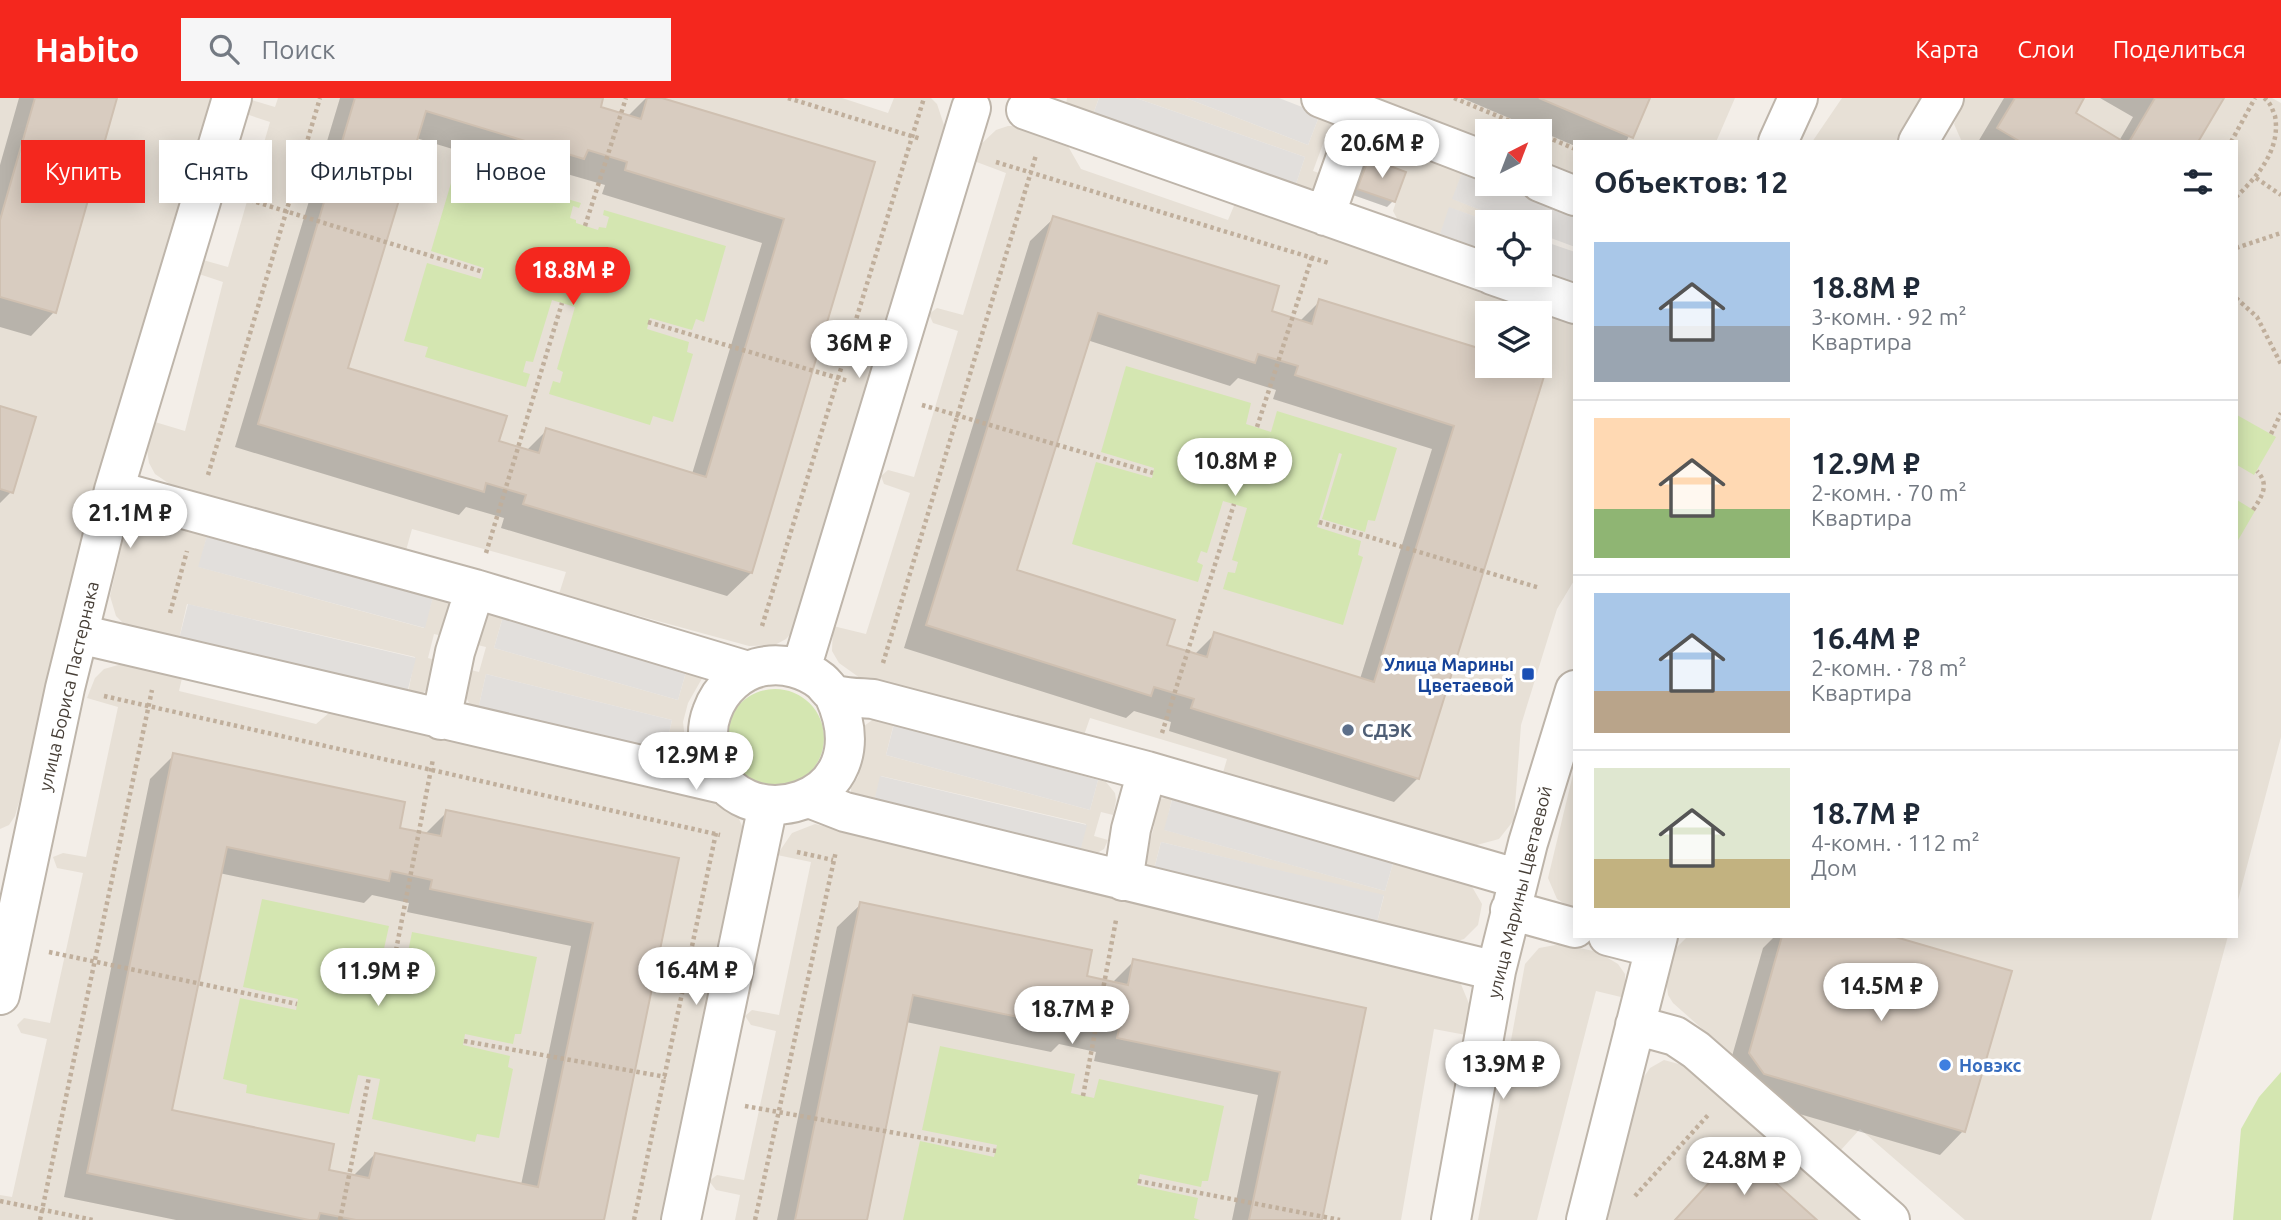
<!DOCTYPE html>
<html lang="ru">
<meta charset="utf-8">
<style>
body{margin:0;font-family:Ubuntu,sans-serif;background:#f6f6f7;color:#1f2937;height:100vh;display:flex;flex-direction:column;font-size:26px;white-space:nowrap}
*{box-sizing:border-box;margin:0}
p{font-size:23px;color:#747a83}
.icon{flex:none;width:38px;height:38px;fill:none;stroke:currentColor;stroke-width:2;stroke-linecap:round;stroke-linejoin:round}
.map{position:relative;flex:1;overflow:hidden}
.sheet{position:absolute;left:1573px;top:42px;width:665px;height:798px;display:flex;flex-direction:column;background:#fff;border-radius:0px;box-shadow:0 4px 18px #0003}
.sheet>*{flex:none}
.hud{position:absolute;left:21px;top:42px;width:665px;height:63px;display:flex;gap:14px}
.needle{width:46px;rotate:42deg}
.buttons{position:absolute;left:1475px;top:21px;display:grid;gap:14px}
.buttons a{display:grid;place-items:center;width:77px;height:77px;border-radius:0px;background:#fff;box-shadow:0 4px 18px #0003;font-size:35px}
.price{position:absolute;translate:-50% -60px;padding:0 16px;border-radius:24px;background:#fff;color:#222;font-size:23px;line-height:46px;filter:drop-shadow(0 2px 4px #0008)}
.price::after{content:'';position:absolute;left:50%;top:42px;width:21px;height:16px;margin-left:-10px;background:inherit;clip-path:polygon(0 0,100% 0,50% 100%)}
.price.selected{background:#f4271e;color:#fff}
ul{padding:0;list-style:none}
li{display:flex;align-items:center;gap:21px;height:175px;padding:0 21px}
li+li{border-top:2px solid #e0e1e3}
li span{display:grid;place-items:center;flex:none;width:196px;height:140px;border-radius:0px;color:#555}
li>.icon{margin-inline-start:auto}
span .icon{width:84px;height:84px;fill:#fffc;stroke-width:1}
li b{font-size:30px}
h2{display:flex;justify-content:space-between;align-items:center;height:84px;padding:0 21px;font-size:30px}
.tag{padding:0 24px;border-radius:0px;background:#fff;box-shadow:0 4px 18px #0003;font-size:24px;line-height:63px}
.tag.selected{background:#f4271e;color:#fff}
header{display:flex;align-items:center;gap:42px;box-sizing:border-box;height:98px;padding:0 35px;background:#f4271e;color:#fff}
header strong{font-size:33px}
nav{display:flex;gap:38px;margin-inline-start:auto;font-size:24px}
.search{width:490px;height:63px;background:#f6f6f7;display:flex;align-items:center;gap:18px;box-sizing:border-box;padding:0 24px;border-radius:0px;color:#747a83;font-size:26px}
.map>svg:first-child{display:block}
</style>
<header>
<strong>Habito</strong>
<div class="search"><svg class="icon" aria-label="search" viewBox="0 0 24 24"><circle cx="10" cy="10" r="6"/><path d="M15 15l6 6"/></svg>Поиск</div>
<nav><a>Карта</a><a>Слои</a><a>Поделиться</a></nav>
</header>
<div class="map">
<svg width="2281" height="1122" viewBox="0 0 2281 1122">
<rect width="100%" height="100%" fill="#f3eee8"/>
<!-- residential -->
<path fill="#e7e0d6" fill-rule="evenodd" d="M0 0H223L15 718 9 727 0 731Z
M278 0H842L888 15 894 0H931L937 6 945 30 795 531 786 541 775 547 749 548 559 496 566 474 412 431 405 456 177 391 155 376 149 365 147 351 155 324 185 333 223 184 199 176 203 162 228 169 270 24 246 16 248 1 275 9Z
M1067 0H1099L1092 19 1066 6Z
M1136 0H1186L1308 47 1320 16 1337 27 1335 47 1324 43 1313 73 1325 77 1315 89 1305 92 1295 89 1305 59Z
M1368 0H1735L1716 44H1575V81L1540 67V33H1488L1487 47Z
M1842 0H1923L1897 44H1812Z
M1964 0H2272L2281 5V639L2237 806 2236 44H1962L1954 26Z
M1008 28H1021L1065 43 1081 71 1228 122 1236 103 1575 221V481L1557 511 1521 627 1514 722 1499 741 1473 748 1222 678 1227 661 1090 620 1082 643 860 580 839 565 832 553 833 528 866 536 910 395 884 386 881 378 888 372 914 379 958 233 933 225 929 216 937 210 963 217 1006 75 974 63 978 49 996 32ZM1488 215H1540V268H1488Z
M1372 39 1463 72 1453 101 1511 124H1491L1450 110 1439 139 1400 126 1393 113 1406 74 1358 56Z
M148 421 208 434 199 469 424 530 434 495 443 499 452 510 447 539 434 536 428 560 442 564 432 589 421 596 408 595 415 559 187 506 179 541 123 525 116 518 110 498 123 442 138 424Z
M495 514 504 515 494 550 678 602 688 567 704 577 688 605 683 624 686 650 683 656 680 658 664 657 672 622 486 576 478 612 471 609 465 597 467 571 479 574 486 549 473 546 482 520Z
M129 564 183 576 179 593 316 626 330 614 714 701 736 714 746 737 665 1122H0V1097L12 1099 47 941 21 935 17 927 24 920 50 925 83 775 57 770 53 759 63 755 86 759 118 609 87 600 95 580 104 571Z
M875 620 894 625 886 657 1090 712 1098 682 1106 684 1115 695 1116 702 1113 717 1101 714 1094 738 1108 742 1104 751 1092 758 1079 757 1086 726 881 678 873 708 851 697V690L858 679 865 650 864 628Z
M1575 668V812L1557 801 1548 780Z
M1166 700 1172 701 1165 732 1385 793 1394 762 1471 787 1482 806 1478 827 1464 841 1454 844 1376 828 1384 798 1161 744 1153 775 1146 773 1135 749 1148 752 1154 728 1141 724 1159 701Z
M815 726 1450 876 1460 884 1470 908 1466 937 1434 931 1401 1122H735L740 1097 716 1092 709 1083 717 1077 744 1082 776 933 751 927 745 918 752 912 779 917 811 764 777 757 792 735Z
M1688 838H2228L2151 1122H1965L1860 1031 1840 1053 1673 905 1668 897 1666 880 1675 851Z
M1561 846 1598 854 1618 866 1625 876V900L1596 893 1537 1122H1478L1525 866 1539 850Z
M1664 962 1686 968 1862 1122H1605L1641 983 1650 970Z"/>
<!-- green -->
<path fill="#d4e6b1" d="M456 68 581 105 579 110 573 108 570 120 576 122V125L598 132 599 129 606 130 609 119 603 117 604 112 726 148 704 224 696 221 692 232 650 220 647 231 689 244 687 254 693 256 673 324 653 318 650 327 549 296 553 283 560 285 563 274 557 271 575 209 552 202 533 264 526 263 523 274 530 276 526 289 425 259 428 249 404 243 427 165 481 181 484 170 431 153Z
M1126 268 1251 305 1246 326 1271 334 1277 313 1397 350 1375 423 1368 422 1365 434 1322 421 1342 356 1339 355 1317 429 1361 443 1358 457 1363 459 1343 527 1223 491 1228 474 1235 475 1238 464 1232 462 1247 410 1223 403 1207 455 1201 453 1197 464 1203 467 1198 484 1072 446 1096 364 1152 380 1154 370 1101 354Z
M2237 317 2276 339 2254 377 2237 367Z
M2237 402 2255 413 2237 444Z
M726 640a49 49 0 1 1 98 0a49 49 0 1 1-98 0Z
M262 801 389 828 380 869 404 875 412 834 537 859 521 936H515L513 946 465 936 463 947 510 958 508 969 513 971 499 1040 477 1036 475 1044 372 1021 380 981 358 977 349 1016 246 995 247 987 223 981 240 900 296 912 298 901 243 889Z
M940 948 1075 976 1071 995 1094 1000 1099 981 1224 1008 1208 1083H1202L1201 1089 1140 1076 1137 1087 1198 1100 1194 1120 1200 1122H903L920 1043 994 1059 997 1047 922 1032Z
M2281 974V1122H2233L2241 1031 2259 999Z"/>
<!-- parking -->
<path fill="#e2dfdc" d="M1099 0H1136L1305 59 1295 89 1092 19Z
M1186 0H1279L1320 16 1308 47Z
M1463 72 1487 81 1488 86H1499L1575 115V149L1540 136V124H1511L1452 101Z
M1449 109 1491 124H1488L1487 156 1439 139Z
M1540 142 1575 154V187L1540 175Z
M208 434 434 495 425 530 198 469Z
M188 506 416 560 407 595 179 541Z
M504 515 688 567 678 602 494 550Z
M486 576 672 622 664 657 478 612Z
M894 626 1098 682 1090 712 886 657Z
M880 678 1087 727 1079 757 873 708Z
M1172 702 1394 762 1385 793 1164 732Z
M1161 744 1384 797 1376 828 1153 775Z"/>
<!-- shadow -->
<path fill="#0003" fill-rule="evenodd" d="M19 0H115L54 214 31 238 0 229V67Z
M340 0H601L598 10 627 19 646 0H656L873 66 751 475 727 498 501 430 504 420 466 409 459 417 235 349ZM416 40 559 83 567 76 605 87 602 96 762 145 692 376 547 332 526 353 497 344 346 271Z
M1462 0H1648L1626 44H1575V48Z
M2004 0H2082L2073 15 2119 43 2133 19 2100 0H2222L2196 44H1978Z
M1369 62 1393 103 1387 109 1353 97 1363 68Z
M1054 120 1269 214 1299 224 1320 203 1488 268H1528L1544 273 1418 680 1394 704 1169 633 1171 624 1134 613 1126 620 904 550 1030 143ZM1087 242 1230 288 1238 280 1276 292 1273 301 1432 351 1360 581 1215 536 1194 557 1165 548 1015 473Z
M0 310 11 394 0 405Z
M174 657 398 731 424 737 447 714 677 762 603 1122H176L64 1099 150 681ZM219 775 364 805 372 797 409 805 407 814 571 848 521 1087 375 1056 353 1078 326 1073 170 1013Z
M861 806 1085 880 1112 885 1134 863 1364 911 1320 1122H1232L1258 997 1094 963 1096 954 1059 946 1051 954 906 924 865 1122H777L837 829Z
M1775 838H1886L1963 1033 1940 1057 1741 999 1726 979 1763 850Z
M1739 1054 1814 1122H1674Z"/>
<!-- building -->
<path fill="#d8ccc0" stroke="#cfc0b1" stroke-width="2" fill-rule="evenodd" d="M35 0H117L56 215 0 199V122Z
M355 0H603L601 9 641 21 647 0H662L875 64 752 475 523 406 526 397 486 385 484 394 258 326ZM426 13 584 61 588 52 627 64 625 72 784 121 706 379 546 330 539 355 499 343 507 318 348 270Z
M1539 0H1650L1633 40Z
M2015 0H2084L2076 15 2124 44H2021L1997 30Z
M2155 0H2224L2198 44H2129Z
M1369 60 1406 74 1395 104 1357 91Z
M1053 118 1279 188 1272 213 1312 226 1319 201 1488 253V268H1534L1546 272 1419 681 1191 610 1194 601 1154 589 1151 598 926 527ZM1098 215 1255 265 1258 256 1298 268 1295 277 1454 328 1374 584 1214 534 1207 559 1167 547 1175 522 1017 472Z
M0 308 36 319 13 395 0 391Z
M173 655 405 704 400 730 441 738 446 712 679 760 604 1122H356L320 1115 318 1122H309L87 1075ZM227 749 389 783 391 773 432 782 430 791 593 825 538 1089 375 1055 369 1080 329 1072 334 1046 172 1012Z
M860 804 1092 852 1087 878 1128 887 1133 861 1366 910 1322 1122H1249L1280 974 1117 940 1119 931 1078 922 1076 931 913 897 867 1122H795Z
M1782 838H1892L2012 873 1965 1034 1764 976 1749 955Z
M1739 1052 1817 1122H1675Z"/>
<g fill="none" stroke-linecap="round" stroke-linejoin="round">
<!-- minor casing -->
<g stroke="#beb5aa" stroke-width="42">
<path id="minor" d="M1321 0 1488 64
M1026 12 1488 175
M1778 44 1798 0
M1918 44 1944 0
M1540 84 1575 98
M1325 118 1361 16
M1492 177 1575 206
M114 392 475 491 748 573
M79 536 727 687
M801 571 971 10
M834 597C886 710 735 744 711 660 707 644 706 629 712 614 720 591 741 571 766 568 784 565 806 571 821 583 826 587 830 595 836 597 847 600 862 600 873 601L1147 673 1519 781
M441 622 455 554 475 491
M809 700 845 714 1496 873
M1123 783 1131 731 1147 673
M1510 812 1575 830
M1608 838 1655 850
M0 897 65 590 114 392 232 0
M1635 927 1675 938 1696 952 1890 1122
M681 1122 768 707
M1451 1122 1496 873 1528 745 1575 592
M1586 1122 1658 838"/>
</g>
<!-- path -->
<path stroke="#c0af9c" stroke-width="4.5" stroke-dasharray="3.5 3.5" stroke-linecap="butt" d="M788 0 921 41
M1454 0 1534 33
M1540 36 1575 51
M2231 44 2255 0
M996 64 1329 165
M2256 80 2281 97
M2236 99C2258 78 2281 51 2275 18 2272 11 2271 5 2264 0
M243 100 483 174
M585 128 626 0
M2236 150 2281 135
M2236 200 2257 219 2281 266
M648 224 848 283
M922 307 1153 375
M1257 329 1312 159
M2271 336 2281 315
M208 377 320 0
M2253 412C2262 398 2270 387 2257 373
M1319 424 1540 490
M486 455 562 205
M170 515 187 453
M762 528 924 0
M883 565 1036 57
M104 598 720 737
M1162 635 1234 406
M797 754 833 762
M49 854 297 906
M392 873 433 661
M464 943 666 979
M1083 998 1116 822
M745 1008 996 1053
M1138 1083 1340 1122
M1635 1098 1709 1016
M0 1103 93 1122
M40 1122 152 592
M340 1122 369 979
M634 1122 716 735
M755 1122 836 753"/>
<!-- minor -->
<use href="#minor" stroke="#fff" stroke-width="38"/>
</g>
<!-- markers -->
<rect fill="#1a4fb4" stroke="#fff" stroke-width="2.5" x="1521" y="569" width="14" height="14" rx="3.5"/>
<circle fill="#5c6f8a" stroke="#fff" stroke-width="2.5" cx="1348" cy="632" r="7"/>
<circle fill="#3f7fe0" stroke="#fff" stroke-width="2.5" cx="1945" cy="967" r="7"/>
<g text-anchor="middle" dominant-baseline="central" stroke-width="7" stroke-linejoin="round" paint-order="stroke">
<!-- transit labels -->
<g font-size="18" font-weight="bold" fill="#164399" stroke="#fff" text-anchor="end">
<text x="1514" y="566">Улица Марины<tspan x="1514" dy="21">Цветаевой</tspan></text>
</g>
<!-- street labels -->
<g font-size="18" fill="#463e36" stroke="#fff">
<text transform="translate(68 588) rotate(-77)">улица Бориса Пастернака</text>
<text transform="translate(1519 794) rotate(-76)">улица Марины Цветаевой</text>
</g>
<!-- service labels -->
<g font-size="18" font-weight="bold" fill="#4e5e75" stroke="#fff" text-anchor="start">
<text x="1362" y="632">СДЭК</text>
</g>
<!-- shop labels -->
<g font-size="18" font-weight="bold" fill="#366cbe" stroke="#fff" text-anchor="start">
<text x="1959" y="967">Новэкс</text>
</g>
</g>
</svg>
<div class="buttons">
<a><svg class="needle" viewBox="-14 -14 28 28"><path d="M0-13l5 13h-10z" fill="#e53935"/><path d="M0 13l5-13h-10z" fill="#747a83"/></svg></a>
<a><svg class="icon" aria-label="locate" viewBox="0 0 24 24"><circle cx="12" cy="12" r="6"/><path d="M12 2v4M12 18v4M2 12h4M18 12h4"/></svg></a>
<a><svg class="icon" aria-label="layers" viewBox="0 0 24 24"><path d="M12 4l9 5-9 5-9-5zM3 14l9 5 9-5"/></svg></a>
</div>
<b class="price" style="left:1382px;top:82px">20.6M ₽</b>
<b class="price selected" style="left:573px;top:209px">18.8M ₽</b>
<b class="price" style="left:859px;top:282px">36M ₽</b>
<b class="price" style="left:1235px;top:400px">10.8M ₽</b>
<b class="price" style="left:130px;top:452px">21.1M ₽</b>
<b class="price" style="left:696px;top:694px">12.9M ₽</b>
<b class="price" style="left:696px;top:909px">16.4M ₽</b>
<b class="price" style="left:378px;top:910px">11.9M ₽</b>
<b class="price" style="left:1881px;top:925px">14.5M ₽</b>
<b class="price" style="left:1072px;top:948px">18.7M ₽</b>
<b class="price" style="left:1503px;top:1003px">13.9M ₽</b>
<b class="price" style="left:1744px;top:1099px">24.8M ₽</b>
<div class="hud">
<a class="tag selected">Купить</a>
<a class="tag">Снять</a>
<a class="tag">Фильтры</a>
<a class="tag">Новое</a>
</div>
<section class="sheet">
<h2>Объектов: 12<svg class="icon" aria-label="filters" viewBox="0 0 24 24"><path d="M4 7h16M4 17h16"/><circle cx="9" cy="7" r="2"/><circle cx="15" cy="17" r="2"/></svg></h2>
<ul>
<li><span style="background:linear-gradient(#a9c7e8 60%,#9aa5b1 0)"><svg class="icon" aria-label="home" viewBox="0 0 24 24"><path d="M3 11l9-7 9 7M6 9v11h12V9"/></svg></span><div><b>18.8M ₽</b><p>3-комн. · 92 m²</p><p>Квартира</p></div></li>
<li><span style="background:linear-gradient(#ffd9b3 65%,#8fb573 0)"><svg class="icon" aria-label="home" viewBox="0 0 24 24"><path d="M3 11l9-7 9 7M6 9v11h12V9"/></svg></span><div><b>12.9M ₽</b><p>2-комн. · 70 m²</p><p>Квартира</p></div></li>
<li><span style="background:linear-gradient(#a9c7e8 70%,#b9a48a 0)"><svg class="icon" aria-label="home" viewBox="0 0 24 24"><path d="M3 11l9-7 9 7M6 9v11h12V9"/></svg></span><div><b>16.4M ₽</b><p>2-комн. · 78 m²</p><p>Квартира</p></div></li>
<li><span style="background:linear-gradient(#dfe7d0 65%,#c2b280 0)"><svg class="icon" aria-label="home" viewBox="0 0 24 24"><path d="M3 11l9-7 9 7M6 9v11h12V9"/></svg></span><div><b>18.7M ₽</b><p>4-комн. · 112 m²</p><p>Дом</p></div></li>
</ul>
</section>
</div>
